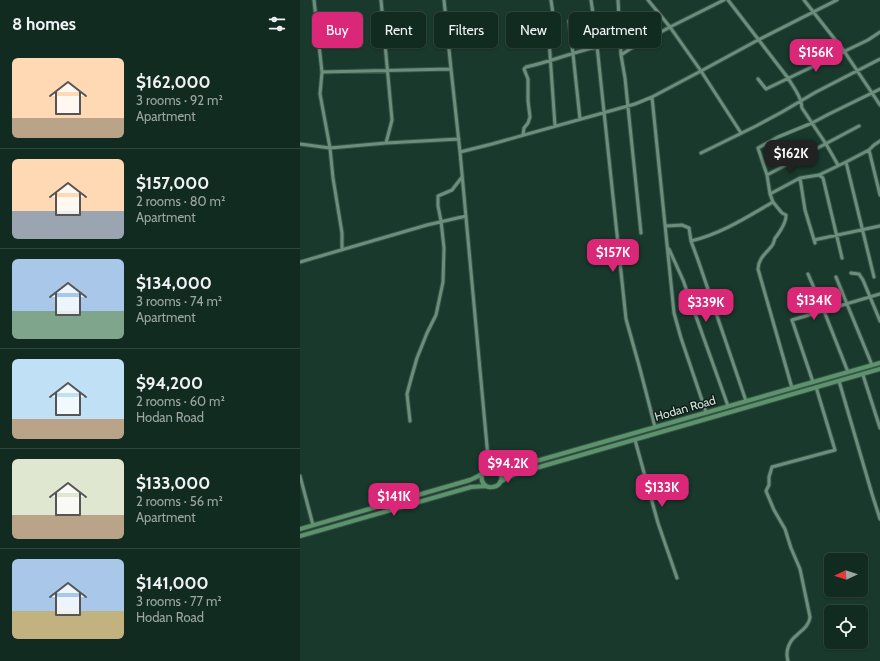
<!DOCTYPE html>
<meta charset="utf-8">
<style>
body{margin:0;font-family:Cabin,sans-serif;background:#1f372d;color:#f1f3f6;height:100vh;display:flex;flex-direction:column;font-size:15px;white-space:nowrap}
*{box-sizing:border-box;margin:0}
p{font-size:13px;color:#9ca7a5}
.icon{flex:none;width:22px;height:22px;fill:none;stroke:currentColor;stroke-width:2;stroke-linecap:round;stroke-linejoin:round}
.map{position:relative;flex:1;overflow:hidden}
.side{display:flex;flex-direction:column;background:#122b20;width:300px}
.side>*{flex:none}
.hud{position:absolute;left:12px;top:12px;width:380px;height:36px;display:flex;gap:8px}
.needle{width:26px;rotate:266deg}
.fabs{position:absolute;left:524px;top:553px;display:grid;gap:8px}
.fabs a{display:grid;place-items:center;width:44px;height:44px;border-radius:6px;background:#122b20;box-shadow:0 1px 3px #0004,0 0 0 1px #31473e;font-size:20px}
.price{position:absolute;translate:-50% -34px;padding:0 9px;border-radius:8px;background:#db2777;color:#fff;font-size:13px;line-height:26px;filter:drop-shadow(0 1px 2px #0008)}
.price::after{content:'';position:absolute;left:50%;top:24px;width:12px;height:9px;margin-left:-6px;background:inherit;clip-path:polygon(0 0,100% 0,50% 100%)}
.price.active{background:#222;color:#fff}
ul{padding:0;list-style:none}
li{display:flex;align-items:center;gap:12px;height:100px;padding:0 12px}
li+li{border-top:1px solid #31473e}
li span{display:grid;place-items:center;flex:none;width:112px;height:80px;border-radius:6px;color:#555}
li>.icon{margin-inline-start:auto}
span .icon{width:48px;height:48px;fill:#fffc;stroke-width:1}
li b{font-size:17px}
h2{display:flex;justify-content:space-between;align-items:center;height:48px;padding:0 12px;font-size:17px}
.pill{padding:0 14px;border-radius:6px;background:#122b20;box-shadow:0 1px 3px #0004,0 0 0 1px #31473e;font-size:14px;line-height:36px}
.pill.active{background:#db2777;color:#fff}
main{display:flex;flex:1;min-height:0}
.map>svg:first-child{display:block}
</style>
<main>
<section class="side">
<h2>8 homes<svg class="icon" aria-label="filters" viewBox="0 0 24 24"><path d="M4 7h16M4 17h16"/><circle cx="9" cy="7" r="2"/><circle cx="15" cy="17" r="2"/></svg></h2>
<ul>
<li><span style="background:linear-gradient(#ffd9b3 75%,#b9a48a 0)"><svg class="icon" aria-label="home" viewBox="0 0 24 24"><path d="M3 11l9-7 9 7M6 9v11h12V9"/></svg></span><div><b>$162,000</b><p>3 rooms · 92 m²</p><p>Apartment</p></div></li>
<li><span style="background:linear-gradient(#ffd9b3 65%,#9aa5b1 0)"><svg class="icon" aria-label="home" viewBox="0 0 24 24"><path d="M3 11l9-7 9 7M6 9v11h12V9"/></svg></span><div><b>$157,000</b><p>2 rooms · 80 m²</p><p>Apartment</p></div></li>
<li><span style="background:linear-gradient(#a9c7e8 65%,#7fa58c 0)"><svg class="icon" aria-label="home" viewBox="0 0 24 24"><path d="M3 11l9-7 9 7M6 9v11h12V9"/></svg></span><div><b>$134,000</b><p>3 rooms · 74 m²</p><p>Apartment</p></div></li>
<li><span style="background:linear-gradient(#bfe0f5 75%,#b9a48a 0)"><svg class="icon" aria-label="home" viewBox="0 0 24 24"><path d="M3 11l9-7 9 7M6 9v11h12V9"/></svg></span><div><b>$94,200</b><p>2 rooms · 60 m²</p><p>Hodan Road</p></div></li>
<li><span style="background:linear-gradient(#dfe7d0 70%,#b9a48a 0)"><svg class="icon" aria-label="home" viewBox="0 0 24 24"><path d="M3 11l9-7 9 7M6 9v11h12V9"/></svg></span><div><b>$133,000</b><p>2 rooms · 56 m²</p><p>Apartment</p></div></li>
<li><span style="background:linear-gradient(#a9c7e8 65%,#c2b280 0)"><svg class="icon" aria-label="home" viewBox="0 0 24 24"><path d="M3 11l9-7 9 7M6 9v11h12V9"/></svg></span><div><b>$141,000</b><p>3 rooms · 77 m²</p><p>Hodan Road</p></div></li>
</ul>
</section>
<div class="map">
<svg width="580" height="661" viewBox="0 0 580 661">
<rect width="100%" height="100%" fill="#18392b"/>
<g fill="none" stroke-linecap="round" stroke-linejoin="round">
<!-- street casing -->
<g stroke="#375347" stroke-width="5">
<path id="street" d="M14 0 22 72 151 69
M81 0 92 120 86 143
M144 0 151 69 160 152 189 468
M251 0 254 21 250 33 249 40 255 126
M291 0 295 27 326 319 340 369 355 427
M318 0 321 55
M428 0 488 78C492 85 497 91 500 99 502 102 501 105 502 108L526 144 538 165
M504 0 544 51 580 105
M269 21 273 54 280 119
M22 72 20 94 30 148 33 178 42 233V249
M458 79 466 89 568 40 580 32
M352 97 374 313 381 338 406 412
M441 133 401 71 458 40 537 0
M223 135 224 128 228 123 230 117 228 101V79L224 69 226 67C250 62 273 52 297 47
M0 144 30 148 86 143 159 139
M569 150 580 195
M160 152 192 144 335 104 352 97 401 71 370 27 348 0
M401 153 456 126 482 112 516 92 580 59
M546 162 574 277
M467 175 559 126
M519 175 523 178 542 258
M500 178 505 210 515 243
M470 194 500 178 519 175 546 162 569 150 574 145 580 141
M366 226 382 225 389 228 391 241 398 260 446 401
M341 233 325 78 321 55 330 49 370 27 424 0
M514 240 580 226
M391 241C421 234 447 217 473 202
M369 249 383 280 428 406
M0 262 127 225 166 216
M551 273 559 274 563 280 580 321
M508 274 524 311 548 372
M536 277 547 304 572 365
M563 375 580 428
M539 381 572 494 580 519
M513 382 492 320 580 294
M492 388 458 269C458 259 466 253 471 247 474 244 474 241 475 238 478 235 484 225 485 221 486 219 486 217 486 215L482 213 473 202 470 194 467 175 458 148 478 137 512 123 529 114 580 89
M110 421 107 394 111 379 117 358 127 333 136 315 143 282 144 248 141 221 138 206V196L152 190 162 177
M335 440 358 523 377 578
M0 476 13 525
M488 661C485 651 489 641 497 635 501 631 506 628 508 623 509 622 510 617 510 617L500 569 491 548 485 529 474 510 466 491 469 485V477L472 467 535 450 516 387"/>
</g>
<!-- secondary casing -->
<g stroke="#375347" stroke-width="6">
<path id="secondary" d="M196 468 205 469 212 468 580 363
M200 482 207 478 215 474 580 369
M0 529 170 480C174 478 178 477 181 474 182 474 185 471 186 470 191 466 199 468 201 474 206 490 178 493 182 474
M0 536 171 487 186 486"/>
</g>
<!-- street -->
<use href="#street" stroke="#6b8e7d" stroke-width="3"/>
<!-- secondary -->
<use href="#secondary" stroke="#5d936c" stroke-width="4"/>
</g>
<g text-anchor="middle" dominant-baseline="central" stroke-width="3" stroke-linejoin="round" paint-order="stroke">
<!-- street labels -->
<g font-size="12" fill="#d3e6dc" stroke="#0f1d16">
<text transform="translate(385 408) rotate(-16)">Hodan Road</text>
</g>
</g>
</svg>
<div class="fabs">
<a><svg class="needle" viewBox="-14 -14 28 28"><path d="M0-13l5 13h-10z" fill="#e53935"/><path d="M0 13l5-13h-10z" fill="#9ca7a5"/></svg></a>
<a><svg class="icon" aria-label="locate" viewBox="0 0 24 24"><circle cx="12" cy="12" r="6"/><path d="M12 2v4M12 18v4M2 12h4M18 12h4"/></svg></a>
</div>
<b class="price" style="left:516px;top:73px">$156K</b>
<b class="price active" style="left:491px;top:174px">$162K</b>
<b class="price" style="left:313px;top:273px">$157K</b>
<b class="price" style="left:514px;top:321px">$134K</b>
<b class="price" style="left:406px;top:323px">$339K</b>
<b class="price" style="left:208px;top:484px">$94.2K</b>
<b class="price" style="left:362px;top:508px">$133K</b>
<b class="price" style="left:94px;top:517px">$141K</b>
<div class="hud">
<a class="pill active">Buy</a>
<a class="pill">Rent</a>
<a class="pill">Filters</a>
<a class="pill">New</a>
<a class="pill">Apartment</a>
</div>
</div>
</main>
